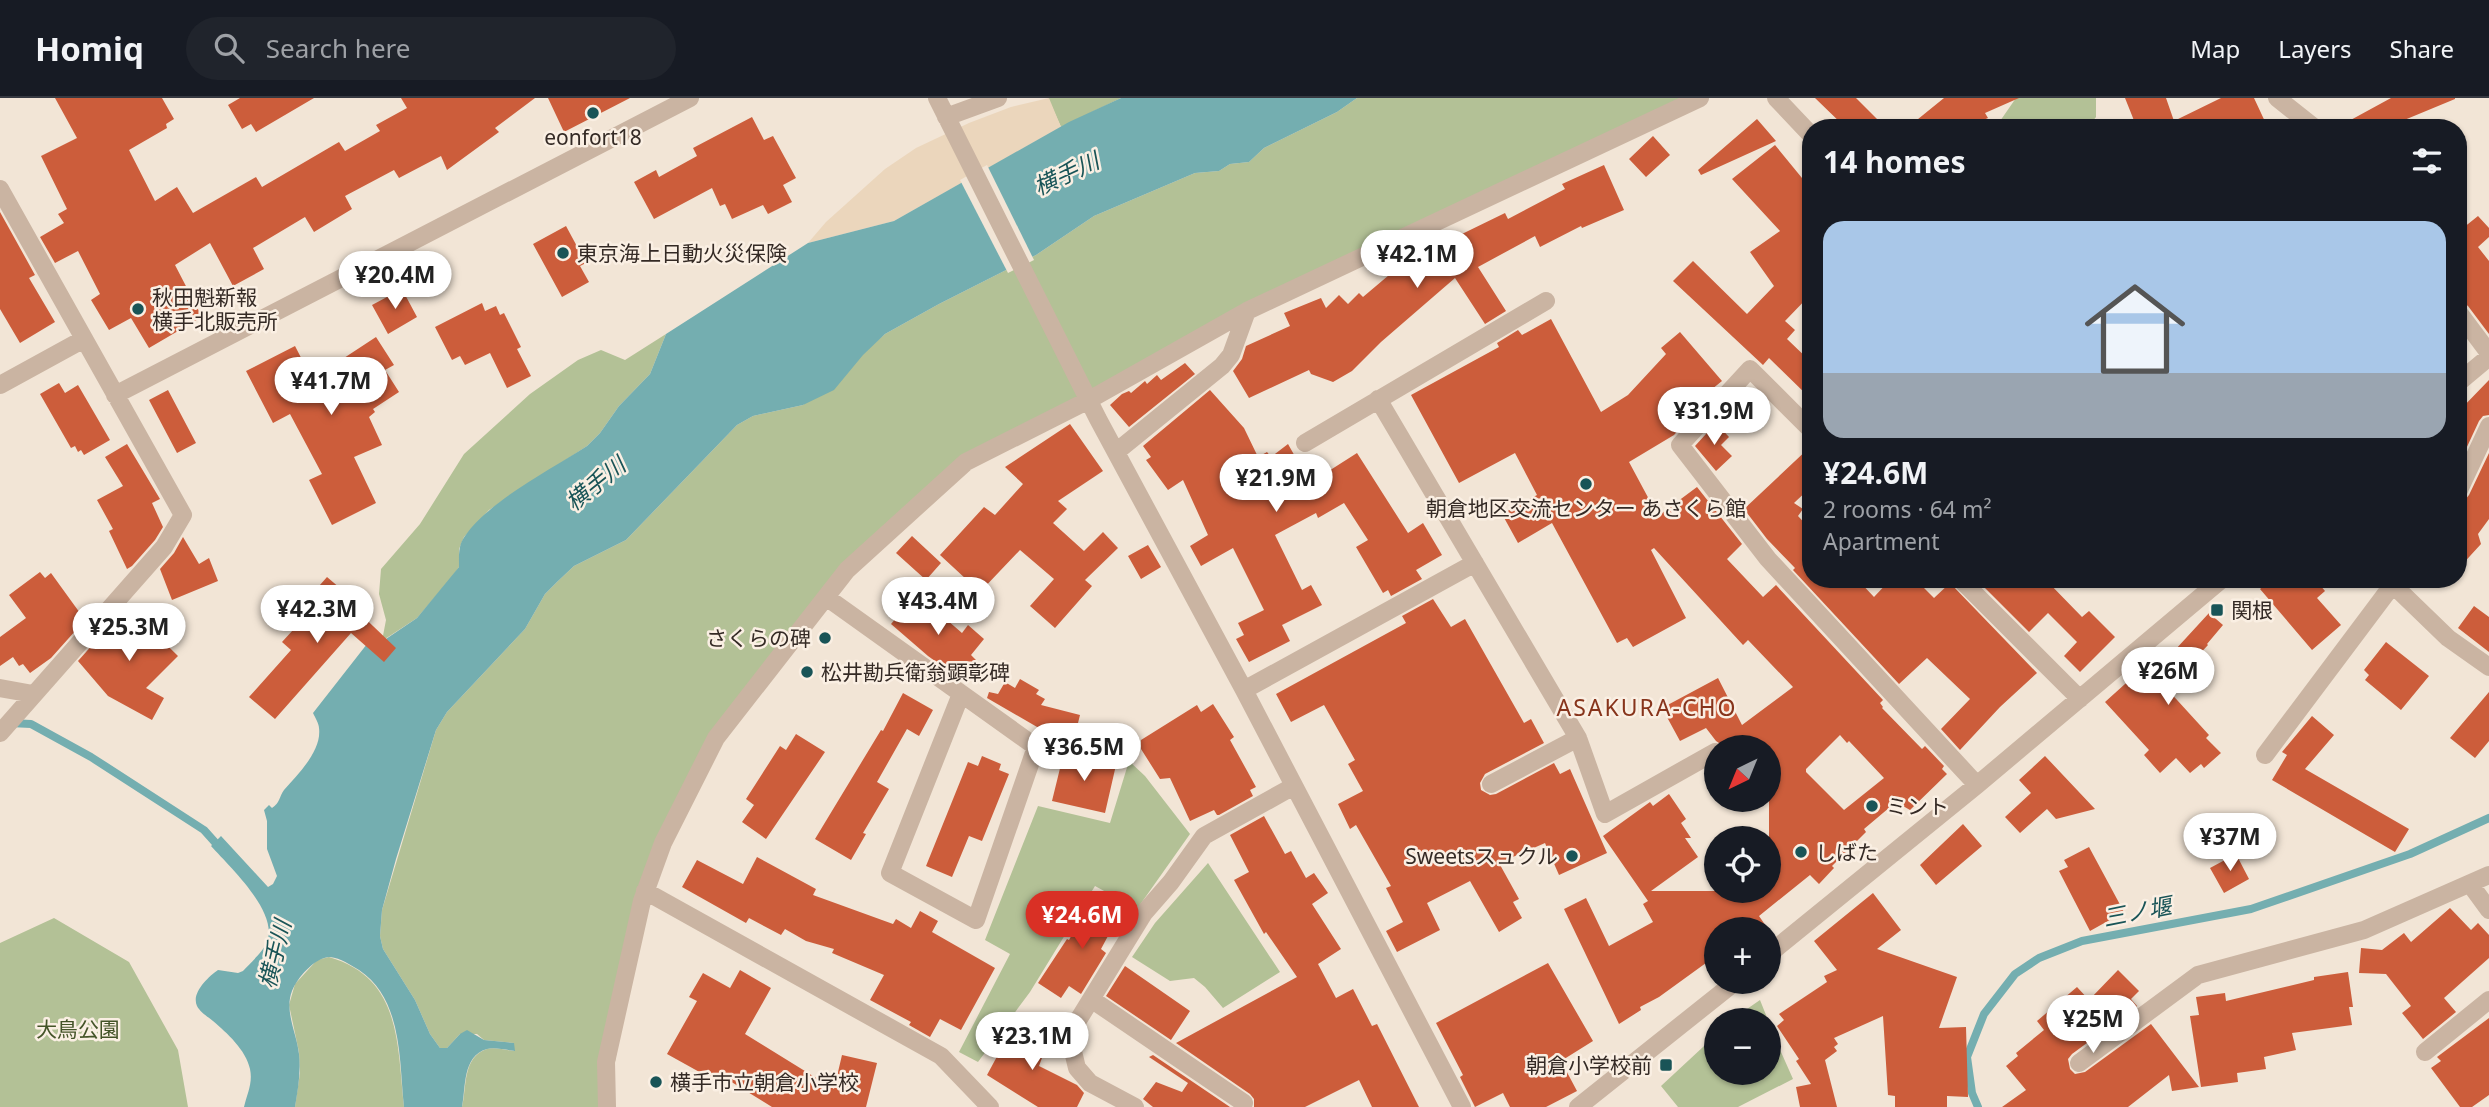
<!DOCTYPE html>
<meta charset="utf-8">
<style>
body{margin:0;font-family:"Noto Sans","Noto Sans JP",sans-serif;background:#20242c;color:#f1f3f6;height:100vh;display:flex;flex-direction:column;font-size:26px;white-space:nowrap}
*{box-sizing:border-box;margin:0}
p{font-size:23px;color:#9ea1a6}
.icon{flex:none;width:38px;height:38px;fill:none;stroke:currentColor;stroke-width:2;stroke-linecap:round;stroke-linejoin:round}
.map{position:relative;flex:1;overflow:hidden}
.panel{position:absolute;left:1802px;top:21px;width:665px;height:469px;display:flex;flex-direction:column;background:#171b24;border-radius:28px;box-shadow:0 2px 5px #0004}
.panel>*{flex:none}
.needle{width:46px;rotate:223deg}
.fabs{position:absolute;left:1704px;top:637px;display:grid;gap:14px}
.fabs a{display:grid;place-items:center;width:77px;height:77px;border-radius:50%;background:#171b24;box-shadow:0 2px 5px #0004;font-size:35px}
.price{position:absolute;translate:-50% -60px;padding:0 16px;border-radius:24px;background:#fff;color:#222;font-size:23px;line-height:46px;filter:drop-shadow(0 2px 4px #0008)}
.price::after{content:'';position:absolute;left:50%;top:42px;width:21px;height:16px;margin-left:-10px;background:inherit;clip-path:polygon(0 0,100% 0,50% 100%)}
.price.selected{background:#d93025;color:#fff}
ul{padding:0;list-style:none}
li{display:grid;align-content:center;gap:14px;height:371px;padding:0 21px}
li+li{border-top:2px solid #363941}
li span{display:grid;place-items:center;height:217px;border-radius:21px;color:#555}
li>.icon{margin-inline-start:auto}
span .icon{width:126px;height:126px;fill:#fffc;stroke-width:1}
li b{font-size:30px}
h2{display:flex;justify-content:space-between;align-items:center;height:84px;padding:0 21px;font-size:30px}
header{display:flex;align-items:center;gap:42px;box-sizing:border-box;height:98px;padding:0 35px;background:#171b24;border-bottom:2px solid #363941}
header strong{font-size:33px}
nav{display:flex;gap:38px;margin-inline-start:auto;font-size:24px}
.search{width:490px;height:63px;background:#20242c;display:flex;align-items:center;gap:18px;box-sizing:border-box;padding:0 24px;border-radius:38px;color:#9ea1a6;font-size:26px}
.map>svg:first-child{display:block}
</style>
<header>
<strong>Homiq</strong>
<div class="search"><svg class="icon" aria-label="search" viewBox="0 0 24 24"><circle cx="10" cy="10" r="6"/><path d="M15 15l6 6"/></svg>Search here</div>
<nav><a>Map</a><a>Layers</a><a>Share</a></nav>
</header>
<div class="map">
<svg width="2489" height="1009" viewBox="0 0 2489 1009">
<rect width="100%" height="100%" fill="#f2e5d6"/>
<!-- green -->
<path fill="#b3c196" d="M1048 0H1121L1061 29Z
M1357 0H1700L1247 213 966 364 847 472 716 640 645 793 607 1009H462C467 990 462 959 487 951 494 949 506 952 514 953V945L484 942 477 936H460L447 950H440L430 936 415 902 383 851 380 838 382 812 436 632 447 614 525 531 545 496 557 484 574 468 626 442 737 327 753 318 803 307 885 236 939 206 1036 157 1094 118 1195 75 1219 73 1230 66 1249 64 1264 50 1337 14Z
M2016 0H2096V19L2087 30H2000L1998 26Z
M666 236 650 276 619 308 600 335 587 348 489 412 464 439 459 451V469L452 479 417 520 382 543 386 522 379 496 381 471 420 426 464 356 530 296 578 262 601 252 625 262Z
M1129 663 1145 678 1190 736 1137 811 1095 788 1030 894 978 964 959 954 1010 856 985 842 1038 708 1110 725Z
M1208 765 1280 874 1223 910 1205 889 1194 880 1170 883 1132 859 1155 825Z
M54 820 129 864 178 952 188 1009H0V845Z
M329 859C402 880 397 947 404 1009H295L300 975 299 954 289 907 295 886 317 862Z
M1760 902 1768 922H1731Z
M1769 927 1793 981 1738 1009H1678L1661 988 1717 936V975H1769Z"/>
<!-- plaza -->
<path fill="#ebd6bc" d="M1049 0 1061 29 894 123 808 145 826 124 885 71 916 50 969 25 1011 9Z"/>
<!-- water -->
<path fill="#74aeb0" d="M1121 0H1357L1337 14 1264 50 1249 64 1230 66 1219 73 1195 75 1094 118 1036 157 939 206 885 236 863 257 834 292 803 307 753 318 737 327 626 442 574 468 557 484 545 496 525 531 447 614 436 632 396 761 382 812 380 838 383 851 415 902 430 936 440 950H447L460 936 467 932 484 942 514 945 515 953C507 952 494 949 487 951 462 958 466 990 462 1009H404C399 963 403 901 359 872 350 867 341 860 330 859 315 859 297 880 292 893 284 913 297 936 299 956 301 974 298 991 295 1009H244C247 996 253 985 250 971 246 952 227 935 213 923 208 919 200 914 197 908 191 895 208 879 218 872L238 875 243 873C250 865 263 854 267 844 279 814 229 768 211 748L221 738 268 789 273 786 277 778 267 751V723L264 712 269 707 272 710C280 705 279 699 284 692 298 676 322 653 319 630 319 626 315 619 313 615L367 546 383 543 417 520 459 469C459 458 458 447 465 438 489 403 550 372 587 348L600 335 619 308 650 276 666 236 808 145 894 123 1069 24Z"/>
<!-- pier -->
<path fill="#f2e5d6" d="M987 67 1034 162 1008 175 960 82Z"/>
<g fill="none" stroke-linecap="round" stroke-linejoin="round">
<!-- stream -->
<path stroke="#74aeb0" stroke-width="8" d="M10 625 31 626 91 659 204 732 221 751
M1978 1009 1972 995 1967 959 1984 916 2015 876 2039 860 2082 843 2251 811 2410 756 2489 720"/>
</g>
<!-- building -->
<path fill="#cc5d3b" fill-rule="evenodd" d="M55 0H162L174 21 166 26 167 30 129 52 155 103 177 89 193 115 256 79 262 89 339 44 345 53 380 33 376 27 407 10 401 0H535L495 30 499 34 447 72 441 58 399 80 394 72 345 98 352 111 314 134 305 119 253 150 264 171 233 188 210 145 175 167 202 219 149 250 131 220 109 232 91 202 100 196 78 153 55 165 40 139 64 125 58 116 67 111 41 58 77 40Z
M240 0H314L256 34 251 26 242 31 228 7Z
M548 0H630L564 34Z
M1815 0H1856L1886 30H1846Z
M1944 0H2019L1985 15 1988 20 1965 30H1907Z
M2125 0H2166L2174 23 2221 0H2254L2268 30H2137Z
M2391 0H2455V1L2385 30H2336Z
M752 19 764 42 773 38 796 80 783 87 792 104 768 116 763 107 732 121 725 106 720 108 712 90 654 121 634 84 656 72 659 79 697 58 693 50Z
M1757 21 1776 43 1701 77 1698 72Z
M1653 38 1670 57 1646 79 1629 61Z
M1775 47 1811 91V196L1785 223 1795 232 1787 241 1811 264V301L1769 260 1763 267 1673 183 1693 163 1747 216 1774 188 1750 154 1780 133 1732 81Z
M1604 67 1624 112 1582 130 1581 128 1540 149 1535 138 1478 169 1506 213 1485 226 1455 180 1381 244 1352 273 1333 284 1311 276 1309 272 1249 300 1233 273 1242 261 1246 248 1290 228 1284 215 1321 200 1326 210 1339 197 1348 206 1359 195 1363 199 1421 150 1425 154 1505 115 1508 121 1565 91 1562 86Z
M0 114 35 177 29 180 55 224 20 245 0 211Z
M2478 118 2489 130V139L2478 149 2489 163V236L2468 208 2459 201V125L2463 130Z
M566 128 586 165 580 168 589 184 562 199 533 146Z
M402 191 417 219 388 236 372 207Z
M482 205 485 213 496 208 500 217 504 215 521 249 517 251 531 278 507 290 490 255 465 267 460 258 452 262 435 229Z
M1551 221 1601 314 1628 297 1666 256 1661 250 1680 234 1722 283 1696 304 1700 308 1674 337 1629 364 1658 418 1697 389 1742 446 1727 461 1763 499 1776 487 1883 602 1880 605 1883 609 1882 610 1922 651 1925 648 1944 668 1942 671 1947 676 1910 712 1896 704 1864 731 1866 734 1832 768 1834 770 1819 786 1810 777 1759 818 1768 831H1717V857L1659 899 1640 909 1641 912 1619 926 1564 811 1586 800 1609 848 1653 824 1643 806 1648 803 1603 738 1650 704 1653 708 1669 696 1686 721 1681 725 1691 740H1685L1698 759 1651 793H1769V649H1725L1716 643 1706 630 1680 643 1662 610 1718 580 1742 627 1793 589 1748 542 1743 547 1654 450 1651 452 1686 520 1633 549 1627 540 1617 545 1552 425 1518 445 1502 416 1537 397 1515 355 1459 385 1411 297 1499 249 1497 245 1518 232 1522 237ZM1840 637 1847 645 1849 643 1884 680 1844 712 1806 674V671Z
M376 239 394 267 385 272 399 294 373 311 375 314 369 319 382 347 354 359 376 405 332 427 309 382 322 376 290 316 273 325 246 273 295 248 312 281Z
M1185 265 1195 276 1129 329 1110 307 1122 296 1129 293 1131 295 1145 283 1147 286 1157 277 1161 282Z
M2489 282V317L2483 318 2479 323 2459 366V313Z
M59 285 65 295 78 287 110 342 84 357 81 352 78 354 75 348 71 350 40 296Z
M168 292 196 345 177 355 149 302Z
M1210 292 1244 330 1258 359 1267 354 1271 359 1288 346 1310 385 1357 355 1408 435 1423 425 1442 457 1416 472 1422 481 1391 498 1388 492 1383 495 1356 449 1368 442 1344 405 1318 420 1316 415 1275 437 1302 492 1311 487 1322 507 1282 527 1290 543 1249 564 1236 541 1244 537 1238 525 1264 512 1233 450 1201 468 1190 448 1208 437 1183 382 1168 392 1146 362 1151 359 1143 348Z
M1716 325 1729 339 1721 347 1732 358 1716 373 1695 348Z
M1070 326 1103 373 1058 403 1067 411 1053 425 1084 453 1103 434 1118 450 1085 482 1092 488 1055 530 1030 508 1054 481 1020 452 980 494 940 457 984 409 995 417 1023 386 1005 369Z
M127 346 160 401 152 405 163 429 155 442 132 468 127 471 109 433 113 431 97 402 123 388 105 359Z
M1811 348V389L1794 405 1803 411 1798 418 1811 432V481H1857L1874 499 1891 481H1915L1934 500 1950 485 2037 575 2000 609 1960 652 1941 631 1970 601 1927 560 1899 586 1793 472 1795 470 1767 441 1744 411Z
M2489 355V421L2478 436 2481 446 2459 470V403L2465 402 2469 397Z
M912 438 941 465 926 482 896 455Z
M183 439 199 466 209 460 218 483 172 502 160 471 174 455Z
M1148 447 1161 469 1141 481 1128 458Z
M40 474 45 480 51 475 85 522 51 560 30 575 23 566 19 568 13 559 0 568V539L26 520 9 497Z
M327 479 354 502 350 506 396 550 384 564 351 535 275 621 249 599 291 552 282 544 293 532 297 513Z
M1976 481H2045L2082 519 2089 513 2115 539 2080 574 2064 558 2077 544 2048 515 2029 534Z
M2271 481H2315L2325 493 2317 500 2341 527 2312 552 2260 491Z
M917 496 962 535 968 527 984 541 971 557 976 562 960 581 928 558 891 526Z
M1433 501 1451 529 1465 521 1524 625 1531 621 1544 645 1485 676 1480 685 1481 692 1490 697 1496 696 1554 665 1560 676 1570 671 1607 755 1559 777 1545 745 1499 765 1519 801 1513 804 1522 820 1499 834 1470 783 1427 805 1440 832 1397 854 1386 833 1403 824 1386 790 1391 788 1356 727 1350 731 1338 706 1363 693 1348 666 1355 662 1324 607 1291 624 1276 596 1406 525 1402 518Z
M127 508 178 558 146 590 164 600 152 622 108 598 78 563Z
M2474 508 2489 519V554L2458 530Z
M2209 515 2223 527 2207 546 2208 547 2167 591 2209 637 2206 640 2221 655 2204 670 2201 666 2190 675 2176 660 2160 675 2144 657 2149 652 2105 604 2145 568 2150 573 2172 549 2175 552Z
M2386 544 2429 578 2401 612 2365 582 2369 577 2364 572Z
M1020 581 1039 592 1036 596 1045 601 1041 607 1080 617 1074 641 1044 633 987 600 989 594 998 596 1005 584 1015 590Z
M2489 594V643L2475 660 2450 640Z
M903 595 933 612 919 638 907 631 877 684 889 691 863 735 866 736 851 762 815 741 881 632 883 633Z
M1213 606 1234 639 1230 642 1256 689 1250 692 1253 698 1219 717H1217L1214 712 1190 723 1170 680 1160 681 1141 651V642L1197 607 1201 614Z
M2312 618 2334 637 2305 671 2409 731 2395 754 2272 682 2287 657 2282 654Z
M796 636 825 654 766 741 742 724 754 707 746 701 780 648 786 652Z
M1064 654 1116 667 1105 715 1052 703Z
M982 658 1001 666 999 672 1009 676 982 743 969 738 952 779 926 768 968 664 978 668Z
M2045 658 2095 711 2056 721 2047 711 2020 735 2005 719 2031 695 2019 682Z
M1264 718 1285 756 1291 753 1306 780 1314 775 1328 795 1312 806 1341 851 1318 866 1336 900 1353 891 1372 928 1377 926 1419 1009H1372L1359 982 1305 1009H1254V1001L1250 996 1176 945 1297 879 1266 834 1264 836 1234 782 1249 774 1230 737Z
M1963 726 1982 748 1936 787 1920 767Z
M2089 749 2124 814 2090 833 2059 773 2068 769 2064 762Z
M2236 756 2249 781 2224 795 2210 770Z
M757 759 816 791 813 797 893 826 896 821 911 830 920 813 938 823 932 834 995 870 961 932 940 921 930 939 909 927 911 924 870 902 884 877 832 855 834 851 806 843 785 831 781 837 749 820 746 825 682 789 697 762 743 786Z
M1873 795 1901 832 1877 851 1957 879 1939 930 1966 929 1968 999 1947 998V1009H1895V998L1888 997 1883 918 1834 940 1838 946 1834 949 1837 953 1825 962 1837 1009H1800L1796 989 1811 986 1796 963 1799 961 1777 928 1784 922 1779 916 1827 884 1824 878 1837 872 1814 843Z
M1100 797 1123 810 1101 851 1106 855 1081 896 1069 888 1061 900 1038 885 1067 841 1069 842 1078 826 1083 829Z
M2450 810 2471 832 2478 825 2489 837V860L2444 900 2456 914 2423 941 2402 915 2411 908 2386 876 2359 875 2361 850 2382 852 2404 835 2411 844Z
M1548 865 1593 943 1561 963 1577 993 1546 1009H1510L1503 995 1475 1009 1460 979 1463 977 1436 925Z
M1125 868 1190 913 1171 942 1106 898Z
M740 872 771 890 745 936 834 991 842 957 877 965 866 1009H772L725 980 721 986 667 956 697 903 689 899 703 875 730 890Z
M2118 872 2139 893 2131 901 2137 908 2072 956 2068 961 2070 971 2075 976 2085 974 2151 926 2199 989 2172 993 2169 977 2128 1009H2002L2026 992 2006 968 2018 958 2016 955 2044 932 2037 923 2077 889 2089 902Z
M2348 874 2353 909H2349L2352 927 2292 935 2296 952 2264 959 2266 971 2237 975 2238 984 2201 989 2190 918 2199 917 2196 899 2225 895 2226 903 2314 882V879Z
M2489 920V997L2472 1009H2460L2431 970 2441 963 2437 959Z
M1014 927 1049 941 1039 968 1077 987 1084 995 1077 1009H1038L987 977Z
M1153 957 1230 1009H1153L1143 1001 1156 984 1182 994 1188 985 1149 959Z"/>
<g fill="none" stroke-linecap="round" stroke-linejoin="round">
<!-- minor -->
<path stroke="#cab4a2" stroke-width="18" d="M937 0 1098 321 1244 592 1462 1009
M1776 0 1811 37
M2277 0 2315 30
M946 19 998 0
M0 91 183 417 164 449 0 635
M2459 215 2489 255
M2459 284 2489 259
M0 287 84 241
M115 297 690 0
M1378 301 1578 640 1605 716 1715 654
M1811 332 1750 271 1680 347 1768 461 1977 687
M1305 345 1546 203
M1116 354 1222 268 1231 257 1247 213
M2459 392 2489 328
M1960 481 2080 601
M2387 481 2448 540 2489 569
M826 499 1036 649 976 822 890 775 961 596
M0 590 33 596
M1244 592 1475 465
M2265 657 2397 481
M1491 686 1578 640
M2470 786 2489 812
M645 793 941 958 990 1009
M1769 856 1977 687 2222 481
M1091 901 1244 1005
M2425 954 2489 902
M2079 965 2198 877 2364 832 2489 777
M607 1009 606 964 642 803 663 745 716 640 847 472 966 364 1089 302 1247 213 1700 0
M1135 1009 1090 985 1077 970 1069 937 1144 815 1171 784 1204 738 1294 688
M1578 1009 1735 884"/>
</g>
<!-- markers -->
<g fill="#195457" stroke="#faefe3" stroke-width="2.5">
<circle cx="593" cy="15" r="7"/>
<circle cx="563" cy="155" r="7"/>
<circle cx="138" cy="211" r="7"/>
<circle cx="1586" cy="386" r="7"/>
<rect x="2210" y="505" width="14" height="14" rx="3.5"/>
<circle cx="825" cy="540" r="7"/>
<circle cx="807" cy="574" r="7"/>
<circle cx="1872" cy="708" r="7"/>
<circle cx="1801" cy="754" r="7"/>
<circle cx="1572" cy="758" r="7"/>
<rect x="1659" y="960" width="14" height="14" rx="3.5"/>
<circle cx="656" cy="984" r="7"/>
</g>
<g text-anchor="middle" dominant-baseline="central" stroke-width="5" stroke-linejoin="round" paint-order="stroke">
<!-- poi labels -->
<g font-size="21" fill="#342a25" stroke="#faefe3" text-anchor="start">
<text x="593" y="39" text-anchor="middle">eonfort18</text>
<text x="577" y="155">東京海上日動火災保険</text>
<text x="152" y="199">秋田魁新報<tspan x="152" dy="24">横手北販売所</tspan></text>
<text x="1586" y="410" text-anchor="middle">朝倉地区交流センター あさくら館</text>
<text x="2231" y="512">関根</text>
<text x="811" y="540" text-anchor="end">さくらの碑</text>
<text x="821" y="574">松井勘兵衛翁顕彰碑</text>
<text x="1886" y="708">ミント</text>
<text x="1815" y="754">しばた</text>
<text x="1558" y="758" text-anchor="end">Sweetsスュクル</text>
<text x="1652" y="967" text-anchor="end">朝倉小学校前</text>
<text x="670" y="984">横手市立朝倉小学校</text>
</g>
<!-- park labels -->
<g font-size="21" fill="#445428" stroke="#faefe3">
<text x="78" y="931">大鳥公園</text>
</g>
<!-- water labels -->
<g font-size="23" font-style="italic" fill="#195457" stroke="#faefe3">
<text transform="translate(1066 75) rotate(-25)">横手川</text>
<text transform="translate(595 385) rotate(-39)">横手川</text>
<text transform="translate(2137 813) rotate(-11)">三ノ堰</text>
<text transform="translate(274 856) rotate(-76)">横手川</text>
</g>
<!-- neighbourhood labels -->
<g font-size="23" letter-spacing="2" fill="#87341b" stroke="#faefe3">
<text x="1647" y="609">ASAKURA-CHO</text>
</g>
</g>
</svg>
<div class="fabs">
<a><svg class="needle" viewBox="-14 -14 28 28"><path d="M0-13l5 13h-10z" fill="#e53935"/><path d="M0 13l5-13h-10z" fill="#9ea1a6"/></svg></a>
<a><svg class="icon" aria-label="locate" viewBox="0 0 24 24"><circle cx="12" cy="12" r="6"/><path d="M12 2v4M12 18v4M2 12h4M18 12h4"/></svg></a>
<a>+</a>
<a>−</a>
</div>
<b class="price" style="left:1417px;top:192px">¥42.1M</b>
<b class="price" style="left:395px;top:213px">¥20.4M</b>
<b class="price" style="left:331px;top:319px">¥41.7M</b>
<b class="price" style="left:1714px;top:349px">¥31.9M</b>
<b class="price" style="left:1276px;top:416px">¥21.9M</b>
<b class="price" style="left:938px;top:539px">¥43.4M</b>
<b class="price" style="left:317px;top:547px">¥42.3M</b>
<b class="price" style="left:129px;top:565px">¥25.3M</b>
<b class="price" style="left:2168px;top:609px">¥26M</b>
<b class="price" style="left:1084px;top:685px">¥36.5M</b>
<b class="price" style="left:2230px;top:775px">¥37M</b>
<b class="price selected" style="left:1082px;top:853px">¥24.6M</b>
<b class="price" style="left:2093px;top:957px">¥25M</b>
<b class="price" style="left:1032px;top:974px">¥23.1M</b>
<section class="panel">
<h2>14 homes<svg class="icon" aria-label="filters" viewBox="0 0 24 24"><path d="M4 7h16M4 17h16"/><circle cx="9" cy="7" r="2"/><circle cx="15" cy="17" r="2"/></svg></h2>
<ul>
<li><span style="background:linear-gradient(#a9c7e8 70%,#9aa5b1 0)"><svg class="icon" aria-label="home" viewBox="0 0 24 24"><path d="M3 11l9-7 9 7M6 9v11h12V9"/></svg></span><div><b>¥24.6M</b><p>2 rooms · 64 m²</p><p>Apartment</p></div></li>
</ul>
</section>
</div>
